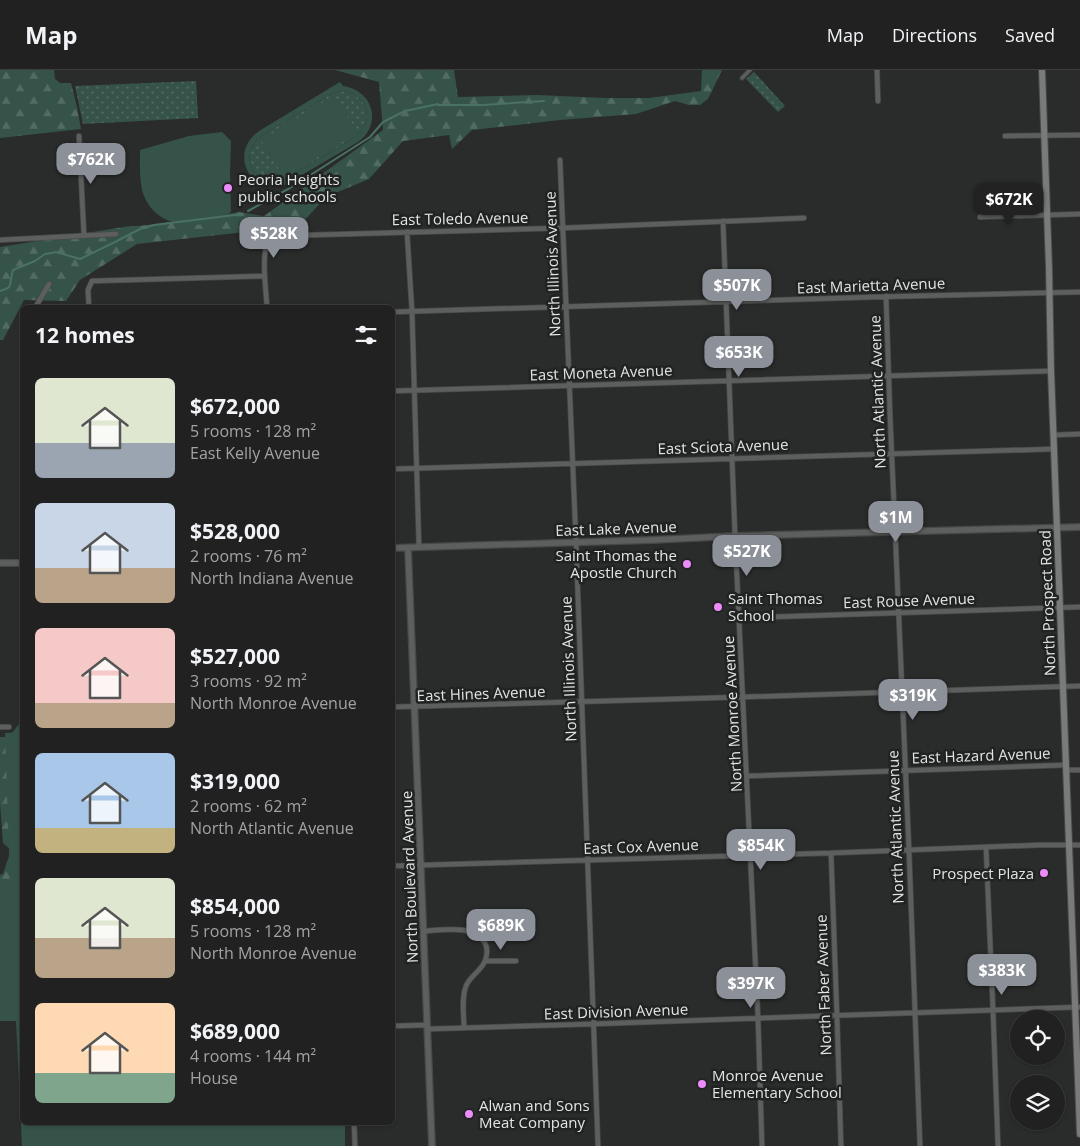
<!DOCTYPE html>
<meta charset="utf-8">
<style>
body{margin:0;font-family:"Open Sans",sans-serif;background:#282929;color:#f1f3f6;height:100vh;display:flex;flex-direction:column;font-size:19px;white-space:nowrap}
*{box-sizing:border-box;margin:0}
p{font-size:16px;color:#a2a3a5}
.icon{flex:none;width:28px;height:28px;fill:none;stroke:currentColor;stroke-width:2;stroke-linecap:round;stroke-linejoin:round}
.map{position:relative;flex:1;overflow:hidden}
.side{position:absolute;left:20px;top:235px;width:375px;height:820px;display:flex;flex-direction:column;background:#202120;border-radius:8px;box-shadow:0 1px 4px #0004,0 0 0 1px #3d3e3e}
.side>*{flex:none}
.buttons{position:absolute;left:1010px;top:940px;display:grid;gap:10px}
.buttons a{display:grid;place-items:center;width:55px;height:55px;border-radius:50%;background:#202120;box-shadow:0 1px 4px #0004,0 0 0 1px #3d3e3e;font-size:25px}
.price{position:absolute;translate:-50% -42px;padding:0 11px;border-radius:10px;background:#8c9099;color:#fff;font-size:16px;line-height:32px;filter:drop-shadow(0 1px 2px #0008)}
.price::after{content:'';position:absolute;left:50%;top:30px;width:15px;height:11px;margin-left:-8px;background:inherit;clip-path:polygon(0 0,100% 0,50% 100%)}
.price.selected{background:#222;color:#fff}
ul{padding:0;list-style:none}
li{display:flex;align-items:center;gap:15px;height:125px;padding:0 15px}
li span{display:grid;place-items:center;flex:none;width:140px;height:100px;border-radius:8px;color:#555}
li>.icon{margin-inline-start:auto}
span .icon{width:60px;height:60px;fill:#fffc;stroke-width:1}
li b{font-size:21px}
h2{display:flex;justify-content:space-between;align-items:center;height:60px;padding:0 15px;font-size:21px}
header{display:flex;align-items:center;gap:30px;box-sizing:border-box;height:70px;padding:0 25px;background:#202120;border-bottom:1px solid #3d3e3e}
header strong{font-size:24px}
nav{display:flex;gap:28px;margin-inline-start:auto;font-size:18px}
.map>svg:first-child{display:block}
</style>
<header>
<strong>Map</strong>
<nav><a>Map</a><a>Directions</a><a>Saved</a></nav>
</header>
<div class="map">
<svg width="1080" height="1076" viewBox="0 0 1080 1076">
<defs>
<pattern id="green-dots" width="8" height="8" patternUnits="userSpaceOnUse" patternTransform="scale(1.25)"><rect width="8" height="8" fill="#365349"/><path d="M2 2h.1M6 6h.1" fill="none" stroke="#536c63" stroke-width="1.8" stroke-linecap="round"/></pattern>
<pattern id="forest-firs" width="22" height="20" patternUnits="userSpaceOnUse" patternTransform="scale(1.25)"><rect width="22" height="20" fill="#365349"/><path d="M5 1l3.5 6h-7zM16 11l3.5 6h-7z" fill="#536c63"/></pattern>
</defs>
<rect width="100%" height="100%" fill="#2a2c2b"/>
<!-- green -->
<path fill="url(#green-dots)" d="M754 2 785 36 778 42 746 9Z
M196 11 198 48 83 54 75 16Z
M340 21C367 22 377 51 355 67L284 110C254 119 237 84 261 66L329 25Z"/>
<!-- forest -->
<path fill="url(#forest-firs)" d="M0 0H54L55 9 60 13H71L77 37 81 59 0 68Z
M335 0H454L458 27 537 25 605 28H649L701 21 702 0H722L708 29 700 35H689L675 31 636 44 560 50 472 60 452 79 449 65 403 71 369 109 326 127 299 156 137 174 80 210 66 231 24 230 3 270H0V177L130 156H139L211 147 239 142 264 146 383 60 379 12Z
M22 650V772L17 815 0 818V805L3 804 11 780 3 773 0 733V667H9Z"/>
<!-- pitch -->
<path fill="#365349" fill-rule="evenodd" d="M340 12 343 16C373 20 383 54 358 72L285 115C250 126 228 83 259 61ZM340 21C367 22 377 51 355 67L284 110C254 119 237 84 261 66L329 25Z
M333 26 358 62 284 108 261 70Z
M222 62 231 71 230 102 231 142C226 145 220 150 214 152 188 159 156 155 144 126 139 113 140 94 140 80L189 66Z
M22 662V1052L345 1053V1076H22L16 951H0V812H10L5 663Z"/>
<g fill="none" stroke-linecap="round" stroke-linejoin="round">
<!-- stream -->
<path stroke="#497164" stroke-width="2" d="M248 141 290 118 370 67 383 52 405 41 438 34V35H483L544 31
M0 221 8 218 10 215 12 204 13 200 35 191 45 184 51 183 56 182 80 189 115 172 140 159 154 155 243 144"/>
<!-- pedestrian casing -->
<g stroke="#474948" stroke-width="5">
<path id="pedestrian" d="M742 8 750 0"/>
</g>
<!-- minor casing -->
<g stroke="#474948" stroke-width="6">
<path id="minor" d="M877 0 878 31
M79 66 84 166
M1005 66 1080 65
M560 90 576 472 598 1076
M980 147 1080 144
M723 151 735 466 758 948 762 1076
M407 162 412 241 419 477
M0 170 116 164
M886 226 890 344 909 780 920 1076
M35 238 49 214
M89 238 88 220 92 211 265 206
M267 238C266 217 261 189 268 170L276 166 563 158 804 148
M392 242 875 227 1080 222
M392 321 1051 301
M1054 365 1080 364
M392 399 1054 379
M740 548 1080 537
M392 637 743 627 1080 616
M0 657H9
M1066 700H1080
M747 706 1066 695
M986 777 993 940 998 1076
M831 783 837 946 841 1076
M392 796 831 783 1039 775H1080
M424 861C441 860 476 854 485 873 488 878 487 886 485 891 481 901 470 906 466 916 461 929 464 944 464 958
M485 891H516
M392 956 427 955
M428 959 593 954 1080 937
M354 1052 355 1076"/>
</g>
<!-- tertiary casing -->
<g stroke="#474948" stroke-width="8">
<path id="tertiary" d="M392 478 652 470 735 466 1080 457
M408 478 432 1076
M0 493H22"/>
</g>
<!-- secondary casing -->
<g stroke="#474948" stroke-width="8">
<path id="secondary" d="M1042 0 1049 198 1051 301 1080 1064"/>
</g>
<!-- pedestrian -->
<use href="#pedestrian" stroke="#5d5f5e" stroke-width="3"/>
<!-- minor -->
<use href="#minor" stroke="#5d5f5e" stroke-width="4.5"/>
<!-- tertiary -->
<use href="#tertiary" stroke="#5d5f5e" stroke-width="5.5"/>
<!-- secondary -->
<use href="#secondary" stroke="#797b7a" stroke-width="6"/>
</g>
<!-- markers -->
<g fill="#ec8cfb" stroke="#202322" stroke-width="2">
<circle cx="228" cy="118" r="5"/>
<circle cx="687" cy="494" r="5"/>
<circle cx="718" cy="537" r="5"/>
<circle cx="1044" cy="803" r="5"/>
<circle cx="702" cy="1014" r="5"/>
<circle cx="469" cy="1044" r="5"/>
</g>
<g text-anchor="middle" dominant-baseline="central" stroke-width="5" stroke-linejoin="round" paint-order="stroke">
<!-- poi labels -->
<g font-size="15" fill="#e2e4e3" stroke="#202322" text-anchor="start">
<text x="238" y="109">Peoria Heights<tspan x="238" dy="17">public schools</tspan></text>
<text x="677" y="485" text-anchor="end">Saint Thomas the<tspan x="677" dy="17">Apostle Church</tspan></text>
<text x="728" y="528">Saint Thomas<tspan x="728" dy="17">School</tspan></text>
<text x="1034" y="803" text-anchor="end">Prospect Plaza</text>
<text x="712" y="1005">Monroe Avenue<tspan x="712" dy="17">Elementary School</tspan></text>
<text x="479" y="1035">Alwan and Sons<tspan x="479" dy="17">Meat Company</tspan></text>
</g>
<!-- street labels -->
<g font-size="15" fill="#e2e4e3" stroke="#202322">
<text transform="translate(460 148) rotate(-1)">East Toledo Avenue</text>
<text transform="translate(552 194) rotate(-92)">North Illinois Avenue</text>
<text transform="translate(871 215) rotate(-2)">East Marietta Avenue</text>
<text transform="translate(601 302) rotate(-2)">East Moneta Avenue</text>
<text transform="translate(877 322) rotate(-92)">North Atlantic Avenue</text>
<text transform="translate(723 376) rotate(-2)">East Sciota Avenue</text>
<text transform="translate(616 458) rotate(-2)">East Lake Avenue</text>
<text transform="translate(909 530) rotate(-2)">East Rouse Avenue</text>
<text transform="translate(1047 533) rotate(-92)">North Prospect Road</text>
<text transform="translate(568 599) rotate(-92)">North Illinois Avenue</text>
<text transform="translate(481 623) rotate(-2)">East Hines Avenue</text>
<text transform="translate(732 644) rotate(-93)">North Monroe Avenue</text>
<text transform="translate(981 685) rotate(-2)">East Hazard Avenue</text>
<text transform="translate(895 757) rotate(-92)">North Atlantic Avenue</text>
<text transform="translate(641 776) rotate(-2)">East Cox Avenue</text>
<text transform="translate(409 807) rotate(-92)">North Boulevard Avenue</text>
<text transform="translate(823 915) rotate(-92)">North Faber Avenue</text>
<text transform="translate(616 941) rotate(-2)">East Division Avenue</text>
</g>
</g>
</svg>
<div class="buttons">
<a><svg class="icon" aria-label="locate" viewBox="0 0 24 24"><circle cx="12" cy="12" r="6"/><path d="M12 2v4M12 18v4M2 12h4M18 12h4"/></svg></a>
<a><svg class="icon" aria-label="layers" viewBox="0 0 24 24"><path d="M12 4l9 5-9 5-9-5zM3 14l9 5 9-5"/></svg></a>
</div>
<b class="price" style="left:91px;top:115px">$762K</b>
<b class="price selected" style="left:1009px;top:155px">$672K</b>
<b class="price" style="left:274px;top:189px">$528K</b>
<b class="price" style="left:737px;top:241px">$507K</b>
<b class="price" style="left:739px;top:308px">$653K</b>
<b class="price" style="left:896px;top:473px">$1M</b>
<b class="price" style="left:747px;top:507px">$527K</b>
<b class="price" style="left:913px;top:651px">$319K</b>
<b class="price" style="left:761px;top:801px">$854K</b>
<b class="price" style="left:501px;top:881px">$689K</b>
<b class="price" style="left:1002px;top:926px">$383K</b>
<b class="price" style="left:751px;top:939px">$397K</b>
<section class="side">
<h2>12 homes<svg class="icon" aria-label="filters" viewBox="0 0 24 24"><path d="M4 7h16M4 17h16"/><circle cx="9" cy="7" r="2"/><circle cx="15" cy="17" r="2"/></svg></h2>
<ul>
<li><span style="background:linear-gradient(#dfe7d0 65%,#9aa5b1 0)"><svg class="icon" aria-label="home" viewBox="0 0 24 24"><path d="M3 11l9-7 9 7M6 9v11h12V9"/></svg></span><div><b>$672,000</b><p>5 rooms · 128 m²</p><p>East Kelly Avenue</p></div></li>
<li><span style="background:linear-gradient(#c9d6e8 65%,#b9a48a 0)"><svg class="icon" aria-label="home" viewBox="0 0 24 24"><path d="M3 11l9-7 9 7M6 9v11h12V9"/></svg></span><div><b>$528,000</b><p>2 rooms · 76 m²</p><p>North Indiana Avenue</p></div></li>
<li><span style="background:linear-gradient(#f6c9c9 75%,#b9a48a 0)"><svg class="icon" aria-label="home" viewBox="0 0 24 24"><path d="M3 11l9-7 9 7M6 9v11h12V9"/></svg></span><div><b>$527,000</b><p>3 rooms · 92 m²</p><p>North Monroe Avenue</p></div></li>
<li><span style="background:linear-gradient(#a9c7e8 75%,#c2b280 0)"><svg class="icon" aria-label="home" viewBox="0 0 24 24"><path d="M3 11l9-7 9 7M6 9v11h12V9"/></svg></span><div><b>$319,000</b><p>2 rooms · 62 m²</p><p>North Atlantic Avenue</p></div></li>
<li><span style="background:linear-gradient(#dfe7d0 60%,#b9a48a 0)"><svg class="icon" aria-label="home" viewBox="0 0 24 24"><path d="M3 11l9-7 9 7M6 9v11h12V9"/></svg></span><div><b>$854,000</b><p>5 rooms · 128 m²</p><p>North Monroe Avenue</p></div></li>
<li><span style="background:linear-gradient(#ffd9b3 70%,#7fa58c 0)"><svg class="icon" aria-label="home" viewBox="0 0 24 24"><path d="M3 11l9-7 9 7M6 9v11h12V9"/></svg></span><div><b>$689,000</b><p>4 rooms · 144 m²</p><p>House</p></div></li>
</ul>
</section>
</div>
